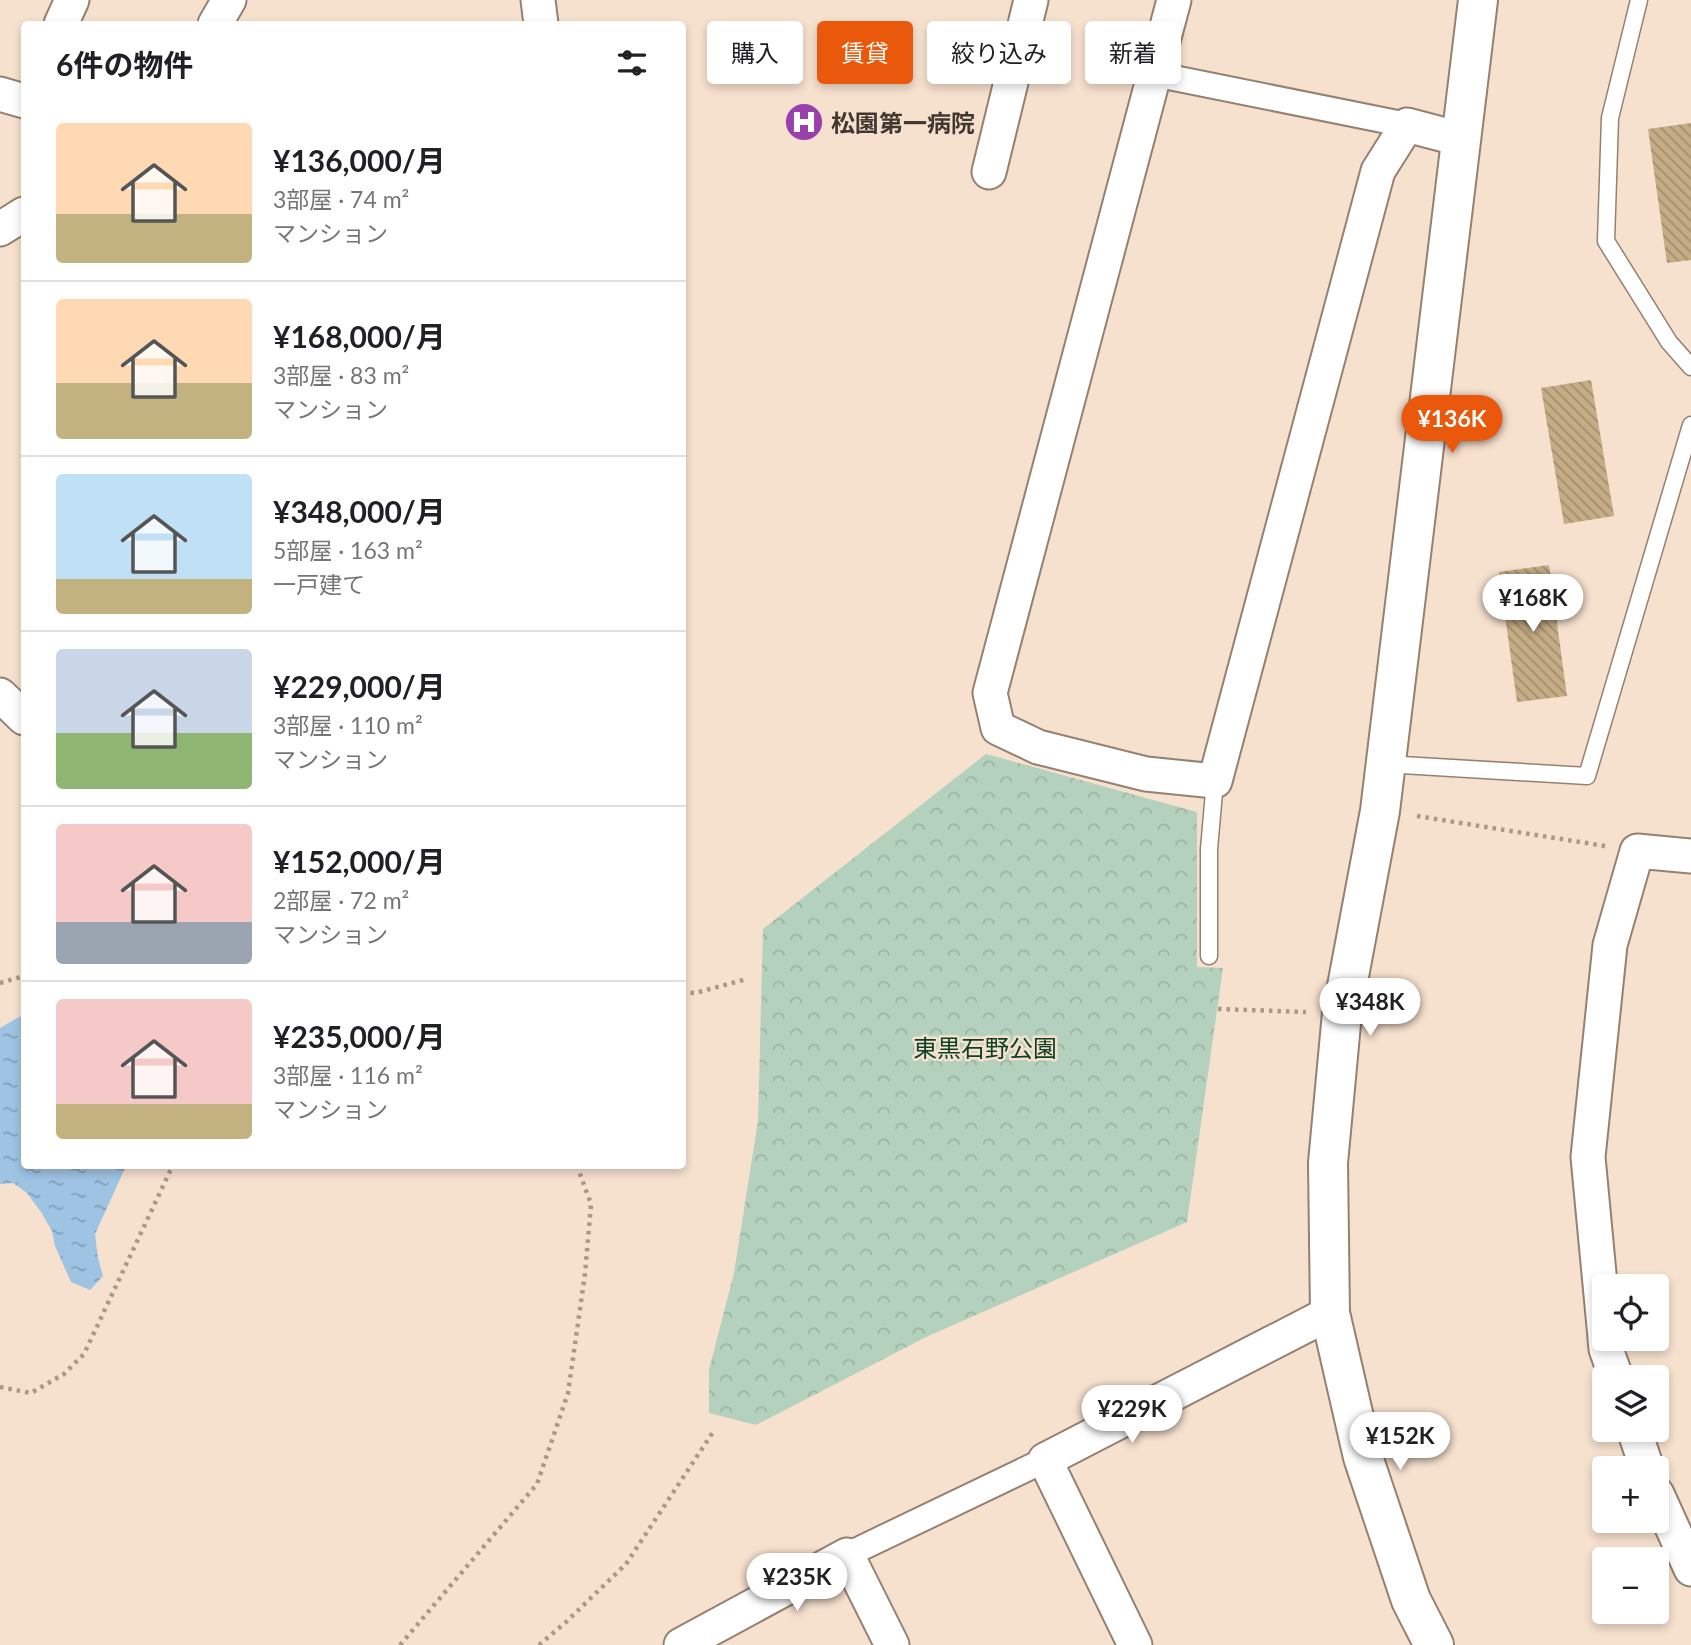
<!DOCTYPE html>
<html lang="ja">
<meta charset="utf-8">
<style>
body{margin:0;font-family:Lato,"Noto Sans JP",sans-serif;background:#f6f6f6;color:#202124;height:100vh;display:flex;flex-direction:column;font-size:26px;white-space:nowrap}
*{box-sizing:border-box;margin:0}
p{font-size:23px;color:#757577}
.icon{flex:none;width:38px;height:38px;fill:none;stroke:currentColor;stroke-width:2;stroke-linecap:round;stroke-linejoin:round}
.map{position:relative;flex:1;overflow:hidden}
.drawer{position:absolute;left:21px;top:21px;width:665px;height:1148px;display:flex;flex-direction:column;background:#fff;border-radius:7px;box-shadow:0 4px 10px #0003}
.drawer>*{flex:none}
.top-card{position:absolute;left:707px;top:21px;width:665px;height:63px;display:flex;gap:14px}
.buttons{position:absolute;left:1592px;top:1274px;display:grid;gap:14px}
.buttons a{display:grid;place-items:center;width:77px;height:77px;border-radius:7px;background:#fff;box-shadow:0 4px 10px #0003;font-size:35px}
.price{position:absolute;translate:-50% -60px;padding:0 16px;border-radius:24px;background:#fff;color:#222;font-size:23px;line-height:46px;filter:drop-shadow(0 2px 4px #0008)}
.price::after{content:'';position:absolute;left:50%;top:42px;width:21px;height:16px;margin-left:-10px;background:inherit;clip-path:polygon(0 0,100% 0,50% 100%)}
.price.on{background:#ea580c;color:#fff}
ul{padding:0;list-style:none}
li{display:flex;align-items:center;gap:21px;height:175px;padding:0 35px}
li+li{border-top:2px solid #e0e0e0}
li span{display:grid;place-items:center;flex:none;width:196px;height:140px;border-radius:7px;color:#555}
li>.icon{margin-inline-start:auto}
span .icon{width:84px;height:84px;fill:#fffc;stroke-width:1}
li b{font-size:30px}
h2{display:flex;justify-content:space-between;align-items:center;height:84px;padding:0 35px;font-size:30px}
.pill{padding:0 24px;border-radius:7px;background:#fff;box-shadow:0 4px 10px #0003;font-size:24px;line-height:63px}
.pill.on{background:#ea580c;color:#fff}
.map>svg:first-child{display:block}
</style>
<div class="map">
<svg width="1691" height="1645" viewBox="0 0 1691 1645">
<defs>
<pattern id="park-crowns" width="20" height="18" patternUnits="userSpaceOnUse" patternTransform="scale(1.75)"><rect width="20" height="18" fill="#b4d1be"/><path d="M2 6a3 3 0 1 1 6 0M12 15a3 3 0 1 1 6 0" fill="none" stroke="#9cb4a4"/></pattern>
<pattern id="water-ripples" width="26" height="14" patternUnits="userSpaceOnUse" patternTransform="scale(1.75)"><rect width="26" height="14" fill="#9ec3e3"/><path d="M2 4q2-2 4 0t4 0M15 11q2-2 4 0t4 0" fill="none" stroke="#829fb8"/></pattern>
<pattern id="building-back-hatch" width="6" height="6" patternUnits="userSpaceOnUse" patternTransform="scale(1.75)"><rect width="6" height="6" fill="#c5ac85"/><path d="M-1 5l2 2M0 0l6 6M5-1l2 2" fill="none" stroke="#a18d6d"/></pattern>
</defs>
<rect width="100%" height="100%" fill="#f6e0ce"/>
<!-- park -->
<path fill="url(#park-crowns)" d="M986 754 1197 812V967L1223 968 1187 1222 926 1337 756 1425 709 1413V1370L734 1273 758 1121 763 929Z"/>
<!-- water -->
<path fill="url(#water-ripples)" d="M24 1014V1166H126L95 1234 98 1258 103 1276 90 1290 71 1282 55 1246 52 1231 41 1212 27 1193 13 1183 0 1184V1028Z"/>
<!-- building -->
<path fill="url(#building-back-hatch)" d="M1691 123V260L1667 263 1648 129Z
M1591 380 1614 516 1564 524 1541 388Z
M1549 565 1567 696 1517 702 1499 572Z"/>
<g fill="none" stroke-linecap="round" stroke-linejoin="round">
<!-- service casing -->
<g stroke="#958171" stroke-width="19">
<path id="service" d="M1639 0 1610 118 1606 241 1669 342 1691 367
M1385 764 1587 776 1691 425
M1209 956V849L1215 781"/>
</g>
<!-- pedestrian casing -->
<g stroke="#958171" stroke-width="28">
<path id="pedestrian" d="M1154 74 1407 125
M847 1555 1045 1460"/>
</g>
<!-- minor casing -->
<g stroke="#958171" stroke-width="37">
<path id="minor" d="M538 0 541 24
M1174 0 990 693 998 728 1038 747 1146 774 1215 781 1378 171 1407 125 1460 139
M61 24 72 0
M215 24 229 0
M0 94 24 101
M989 172 1031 0
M0 229 24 214
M0 695 24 718
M1605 1337 1588 1157 1610 945 1637 851 1691 856
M1605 1339 1606 1349 1616 1377
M1634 1430 1647 1468
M1657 1494 1691 1569
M681 1645 847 1555 892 1645
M1135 1645 1045 1460 1330 1313"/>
</g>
<!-- tertiary casing -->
<g stroke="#958171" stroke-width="42">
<path id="tertiary" d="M1434 1645 1411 1600 1363 1457 1330 1313 1328 1163 1342 1013 1380 811 1478 0"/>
</g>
<!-- path -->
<path stroke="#a8988a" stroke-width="4.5" stroke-dasharray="3.5 5" stroke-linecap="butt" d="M1417 816 1605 846
M0 983 24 976
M682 992 695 993 747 979
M1218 1009 1306 1012
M0 1387 31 1393 64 1374 84 1354 172 1167 171 1166
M400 1645 537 1484 568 1393 585 1274 591 1204 577 1166
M539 1645 566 1622 626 1564 715 1429"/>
<!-- service -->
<use href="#service" stroke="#fff" stroke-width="16"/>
<!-- pedestrian -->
<use href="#pedestrian" stroke="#fff" stroke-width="24"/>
<!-- minor -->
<use href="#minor" stroke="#fff" stroke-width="33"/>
<!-- tertiary -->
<use href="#tertiary" stroke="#fff" stroke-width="38"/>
</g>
<!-- icons -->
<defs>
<g id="hospital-disc" transform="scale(2.0125)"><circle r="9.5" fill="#9940ac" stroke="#f6e0ce"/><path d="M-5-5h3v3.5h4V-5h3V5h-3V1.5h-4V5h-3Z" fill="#fff"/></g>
</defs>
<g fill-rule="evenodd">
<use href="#hospital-disc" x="804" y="122"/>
</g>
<g text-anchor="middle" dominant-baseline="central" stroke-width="5" stroke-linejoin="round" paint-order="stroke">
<!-- poi labels -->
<g font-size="24" font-weight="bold" fill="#403830" stroke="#f6e0ce" text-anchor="start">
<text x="831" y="122">松園第一病院</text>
</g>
<!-- park labels -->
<g font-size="24" fill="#0a4127" stroke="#f6e0ce">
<text x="985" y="1047">東黒石野公園</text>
</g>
</g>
</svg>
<div class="buttons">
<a><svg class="icon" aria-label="locate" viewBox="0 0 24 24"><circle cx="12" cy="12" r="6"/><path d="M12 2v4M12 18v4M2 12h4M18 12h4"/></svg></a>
<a><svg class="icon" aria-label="layers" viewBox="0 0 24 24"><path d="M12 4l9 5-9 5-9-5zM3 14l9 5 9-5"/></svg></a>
<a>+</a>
<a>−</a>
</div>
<b class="price on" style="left:1452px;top:455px">¥136K</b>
<b class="price" style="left:1533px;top:634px">¥168K</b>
<b class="price" style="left:1370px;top:1038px">¥348K</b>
<b class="price" style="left:1132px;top:1445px">¥229K</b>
<b class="price" style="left:1400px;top:1472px">¥152K</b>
<b class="price" style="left:797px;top:1613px">¥235K</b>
<div class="top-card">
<a class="pill">購入</a>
<a class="pill on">賃貸</a>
<a class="pill">絞り込み</a>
<a class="pill">新着</a>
</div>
<section class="drawer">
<h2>6件の物件<svg class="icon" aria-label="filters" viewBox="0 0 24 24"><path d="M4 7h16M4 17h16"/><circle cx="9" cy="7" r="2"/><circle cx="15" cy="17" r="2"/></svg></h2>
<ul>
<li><span style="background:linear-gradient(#ffd9b3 65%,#c2b280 0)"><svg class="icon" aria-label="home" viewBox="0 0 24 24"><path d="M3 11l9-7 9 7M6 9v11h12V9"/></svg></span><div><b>¥136,000/月</b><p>3部屋 · 74 m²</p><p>マンション</p></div></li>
<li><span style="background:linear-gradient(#ffd9b3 60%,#c2b280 0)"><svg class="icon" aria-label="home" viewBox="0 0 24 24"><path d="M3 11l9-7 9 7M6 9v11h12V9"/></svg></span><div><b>¥168,000/月</b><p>3部屋 · 83 m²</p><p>マンション</p></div></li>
<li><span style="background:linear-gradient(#bfe0f5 75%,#c2b280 0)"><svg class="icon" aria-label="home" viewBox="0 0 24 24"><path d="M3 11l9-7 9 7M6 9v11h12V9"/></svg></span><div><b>¥348,000/月</b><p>5部屋 · 163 m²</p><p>一戸建て</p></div></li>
<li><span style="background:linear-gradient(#c9d6e8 60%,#8fb573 0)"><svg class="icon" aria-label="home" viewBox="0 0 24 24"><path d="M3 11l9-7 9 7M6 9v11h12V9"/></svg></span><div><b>¥229,000/月</b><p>3部屋 · 110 m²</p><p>マンション</p></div></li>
<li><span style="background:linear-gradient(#f6c9c9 70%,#9aa5b1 0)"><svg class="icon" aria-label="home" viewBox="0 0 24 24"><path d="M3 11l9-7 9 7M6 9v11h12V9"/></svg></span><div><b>¥152,000/月</b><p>2部屋 · 72 m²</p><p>マンション</p></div></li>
<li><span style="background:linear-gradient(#f6c9c9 75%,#c2b280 0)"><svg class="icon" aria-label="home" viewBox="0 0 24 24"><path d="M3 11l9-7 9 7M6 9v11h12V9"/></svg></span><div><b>¥235,000/月</b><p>3部屋 · 116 m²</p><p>マンション</p></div></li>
</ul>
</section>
</div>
